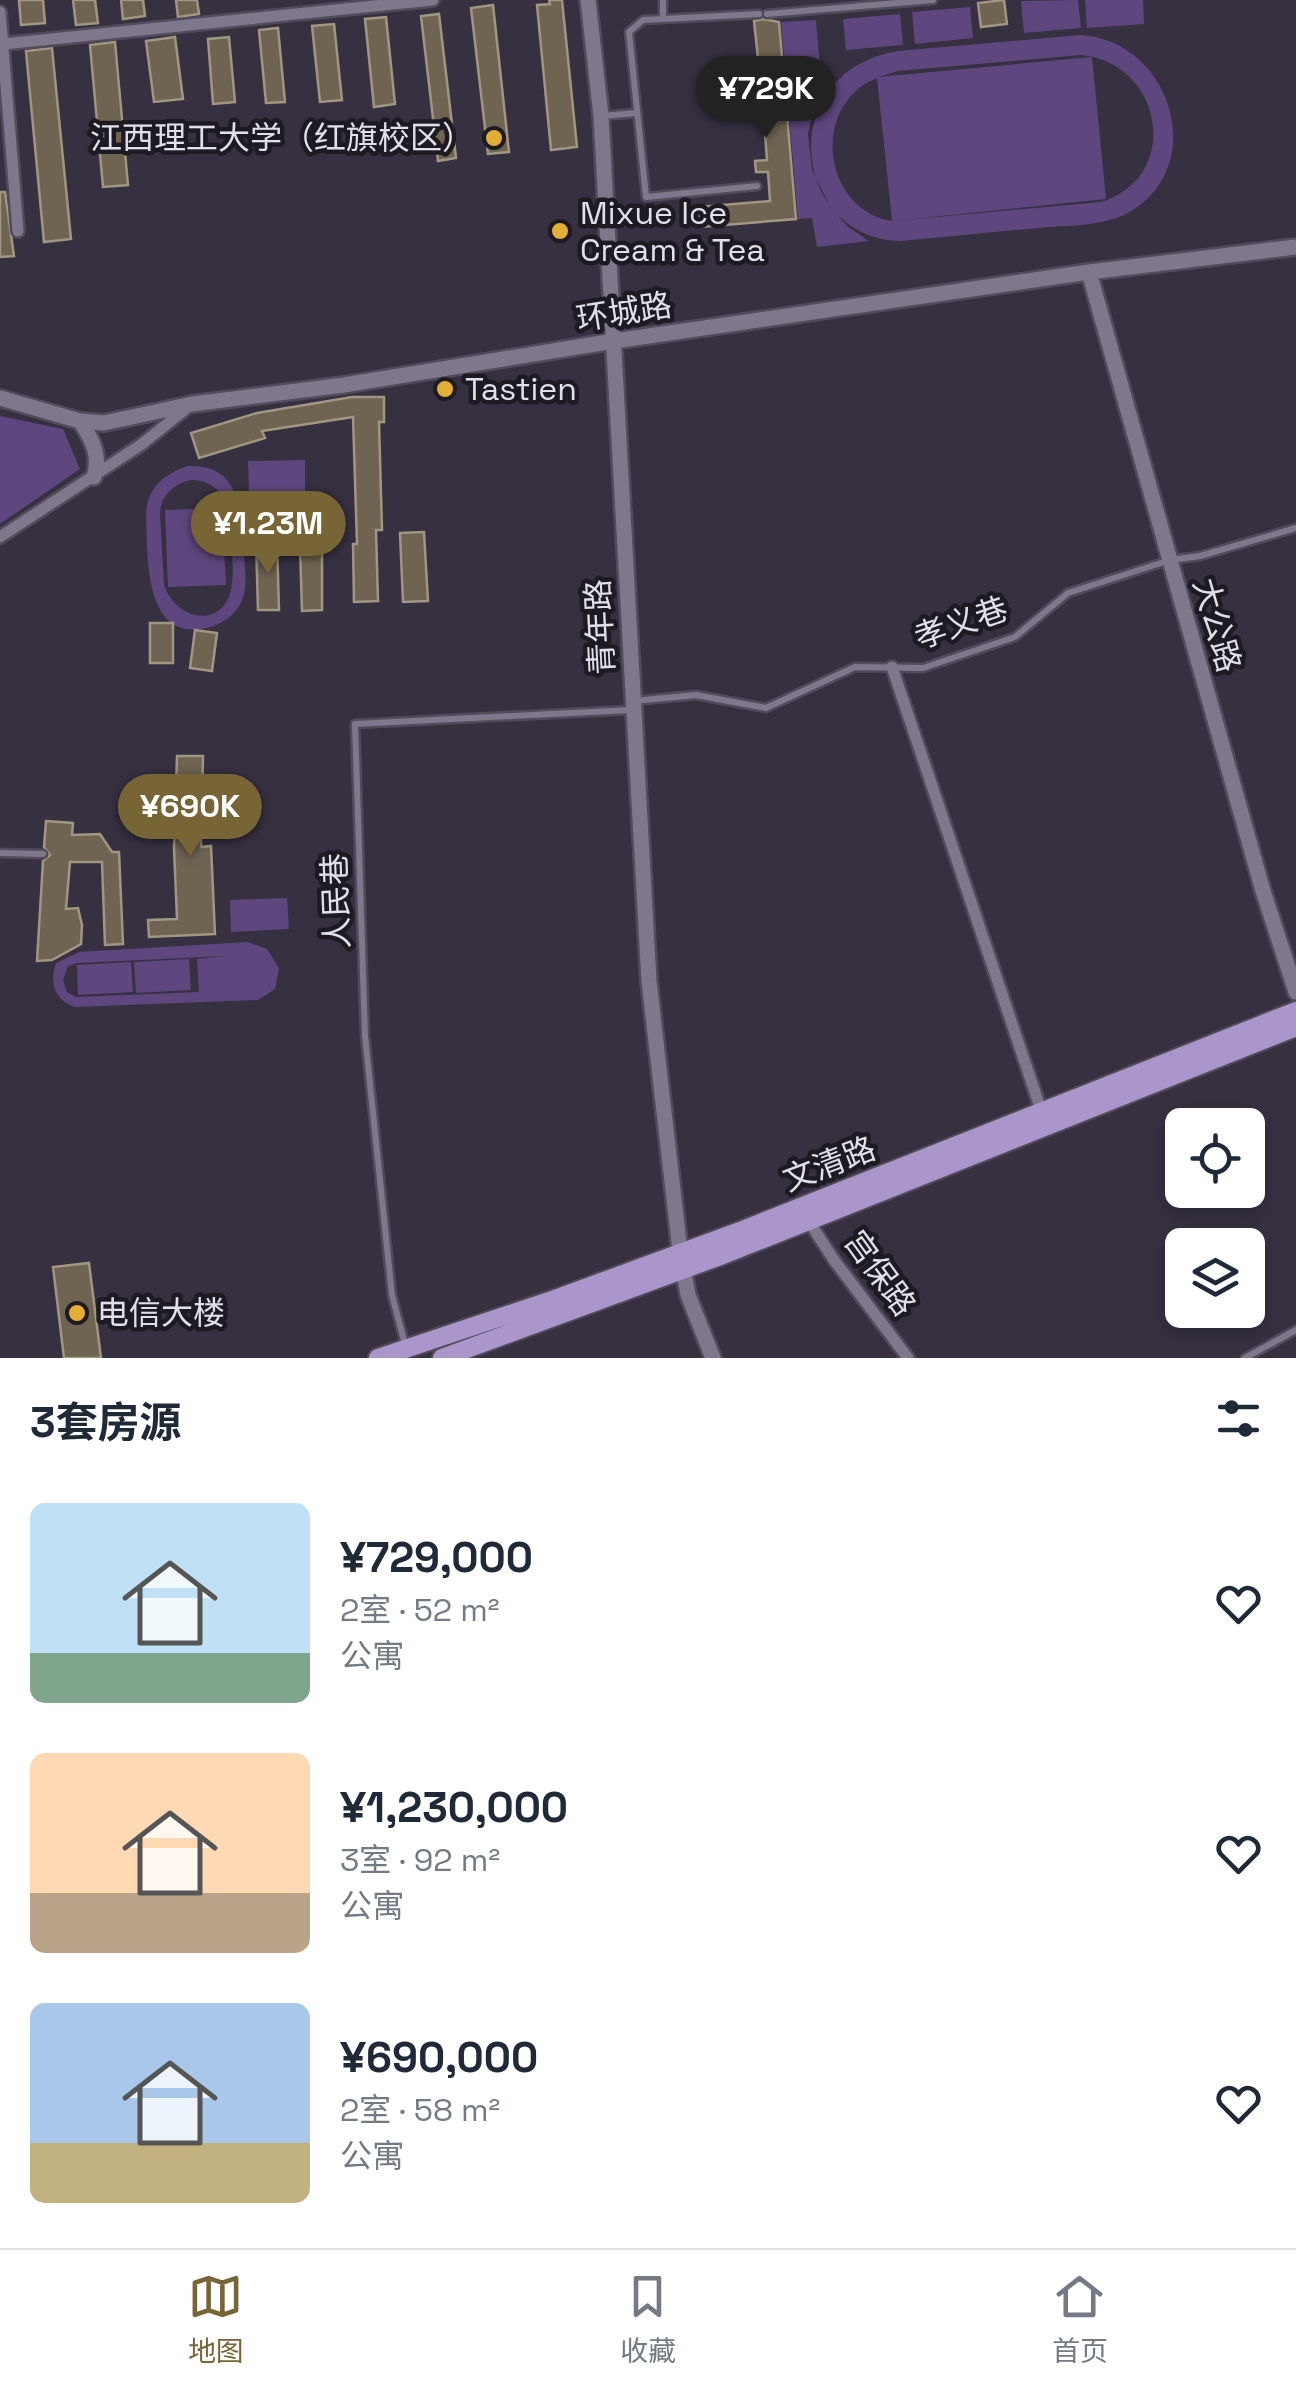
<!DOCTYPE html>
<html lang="zh">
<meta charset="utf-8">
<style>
body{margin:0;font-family:"Space Grotesk","Noto Sans SC",sans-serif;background:#f2f2f3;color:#1f2937;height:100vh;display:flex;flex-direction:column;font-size:38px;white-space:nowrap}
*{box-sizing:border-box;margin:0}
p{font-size:32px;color:#747a83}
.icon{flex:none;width:55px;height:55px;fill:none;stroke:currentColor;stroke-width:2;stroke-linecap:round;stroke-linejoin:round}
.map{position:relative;height:1358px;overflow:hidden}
.side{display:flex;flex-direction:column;background:#fff;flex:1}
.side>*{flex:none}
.buttons{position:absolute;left:1165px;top:1108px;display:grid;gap:20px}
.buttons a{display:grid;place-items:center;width:100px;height:100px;border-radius:15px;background:#fff;box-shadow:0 5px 15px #0003;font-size:50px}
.price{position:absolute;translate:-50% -85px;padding:0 22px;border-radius:35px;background:#776536;color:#fff;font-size:32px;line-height:65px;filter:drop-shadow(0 2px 5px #0008)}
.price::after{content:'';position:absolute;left:50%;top:60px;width:30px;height:22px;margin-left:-15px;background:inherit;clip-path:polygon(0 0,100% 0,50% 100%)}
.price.active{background:#222;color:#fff}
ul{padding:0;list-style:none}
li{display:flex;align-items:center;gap:30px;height:250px;padding:0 30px}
li span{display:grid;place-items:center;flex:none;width:280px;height:200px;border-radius:15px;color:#555}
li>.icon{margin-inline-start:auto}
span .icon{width:120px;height:120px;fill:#fffc;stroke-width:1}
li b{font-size:42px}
h2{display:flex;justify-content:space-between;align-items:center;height:120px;padding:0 30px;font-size:42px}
.dock{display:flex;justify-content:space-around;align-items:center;height:140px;border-top:2px solid #e0e1e3;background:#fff;font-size:28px;color:#747a83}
.dock a{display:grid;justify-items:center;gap:5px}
.dock .active{color:#776536}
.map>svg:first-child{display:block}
</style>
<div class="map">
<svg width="1296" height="1358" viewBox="0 0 1296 1358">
<rect width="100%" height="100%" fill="#363041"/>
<!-- green -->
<path fill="#5e477e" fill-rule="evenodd" d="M1078 0 1081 28 1024 33 1021 1Z
M1085 0H1143L1144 24 1087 28Z
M970 7 973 38 915 44 912 12Z
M900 14 903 45 846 50 843 19Z
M816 20 822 93 813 112 808 134 812 170 830 206 847 226 869 241 817 247 812 218 798 219 781 22Z
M1080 35C1171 40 1211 166 1128 213 1102 227 1067 225 1038 228 992 232 946 237 900 241 790 237 774 71 898 51ZM1080 55C1162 61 1184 176 1101 202L893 221 1106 199 1092 57 878 77 898 71ZM877 78 892 220 891 221C821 208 811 104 877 78Z
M0 416 63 429 80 469 0 524Z
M305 460V492L249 493 248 461Z
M188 466C241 464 241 511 244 550 244 565 248 583 243 597 239 612 225 623 210 627 142 646 148 554 146 513 148 487 164 474 188 466ZM190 480C210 479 224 492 228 510 229 535 236 566 231 590 222 629 176 621 164 585L160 514C161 495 173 485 190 480Z
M306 495 307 527 250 528 249 496Z
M222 508 226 585 168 587 165 510Z
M287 898 289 929 231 932 230 900Z
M248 942 267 949 279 968 275 989 258 1000 75 1007C55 1001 49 983 56 963L79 952ZM227 956 197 959 199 992 76 997 67 992 63 980 68 966 77 963Z
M189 959 191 990 136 993 134 962Z
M131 962 133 992 78 995 77 965Z"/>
<!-- building -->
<path fill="#6e6451" stroke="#a09682" stroke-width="2.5" d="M19 0H43L45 23 21 25Z
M73 0H95L98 23 76 25Z
M121 0H143L145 16 123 19Z
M176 0H197L199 14 178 17Z
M549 0H562L577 147 551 150 537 5 550 4Z
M1004 0 1007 24 981 27 978 3Z
M493 5 509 152 488 154 471 8Z
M439 14 456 158 438 161 421 16Z
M386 17 395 104 374 107 365 19Z
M763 19 779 22 796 219 701 227 699 207 770 201 768 172H756L755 161 767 160 763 107 755 108 753 86H761L754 21Z
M334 24 342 100 320 102 312 26Z
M278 28 285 102 266 103 259 30Z
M175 37 183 99 154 102 146 41Z
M229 37 235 102 213 104 208 39Z
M115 42 128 185 103 187 90 45Z
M52 48 71 239 44 242 26 51Z
M0 192H5L14 256 0 257Z
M352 397H384V422H379L382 530H376L378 601 354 602 353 544H357L353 417 262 431 265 438 199 458 191 433 257 413Z
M424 532 428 601 403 602 400 533Z
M322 536V610L302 611 300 547 296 537Z
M277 541 279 610H258L256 542Z
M150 623H173V663H150Z
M195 630 217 633 212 671 190 668Z
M177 756H203L201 847 211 846 215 934 149 937 148 920 177 919 174 848Z
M46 821 73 823 72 835 100 834 112 852H119L123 944 105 945 102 862H70L66 909 78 908 82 925 81 944 52 960 37 961 43 861 50 855 44 847Z
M89 1263 101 1358H64L53 1267Z"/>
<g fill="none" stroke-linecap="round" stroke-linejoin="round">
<!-- service casing -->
<g stroke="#514b5a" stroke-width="11">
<path id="service" d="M767 14 933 0
M663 19V0
M602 116 636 113
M757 186 646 197 629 32 643 20 759 14
M633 701 696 695 766 708 855 667 923 668 1015 637 1068 593 1170 560 1200 556 1296 528
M0 853 43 854
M406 1348 392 1295 365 1036 355 724 630 710
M1245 1358 1296 1330"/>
</g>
<!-- minor casing -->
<g stroke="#514b5a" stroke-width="16">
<path id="minor" d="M0 12 18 231
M3 44 433 0
M0 537 142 444 188 407
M892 667 1042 1113
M808 1220 834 1260 908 1358"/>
</g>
<!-- tertiary casing -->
<g stroke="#514b5a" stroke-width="20">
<path id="tertiary" d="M588 0 601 116 649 981 680 1251 688 1295 713 1358
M1089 272 1263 891 1296 992
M0 398 80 421 104 423 192 404 344 385 614 341 1089 272 1296 247
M80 421C92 439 101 455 94 477"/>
</g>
<!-- primary casing -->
<g stroke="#514b5a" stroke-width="22">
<path id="primary" d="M378 1358 555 1299 740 1231 1296 1011
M442 1358 723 1255 1296 1027"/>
</g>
<!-- service -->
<use href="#service" stroke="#7f778b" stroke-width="6"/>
<!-- minor -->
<use href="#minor" stroke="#7f778b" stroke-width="11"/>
<!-- tertiary -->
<use href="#tertiary" stroke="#7f778b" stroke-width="15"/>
<!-- primary -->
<use href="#primary" stroke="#ab96cb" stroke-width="18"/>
</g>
<!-- markers -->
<g fill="#e3ae35" stroke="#1d1a22" stroke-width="4">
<circle cx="494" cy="138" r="10"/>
<circle cx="560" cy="231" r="10"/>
<circle cx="445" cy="389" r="10"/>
<circle cx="77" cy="1313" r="10"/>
</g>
<g text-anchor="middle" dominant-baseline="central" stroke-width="9" stroke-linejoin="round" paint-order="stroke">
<!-- poi labels -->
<g font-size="32" fill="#e2deea" stroke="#1d1a22" text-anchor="start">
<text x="474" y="138" text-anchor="end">江西理工大学（红旗校区）</text>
<text x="580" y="213">Mixue Ice<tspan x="580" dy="37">Cream &amp; Tea</tspan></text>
<text x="465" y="389">Tastien</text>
<text x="97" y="1313">电信大楼</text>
</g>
<!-- street labels -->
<g font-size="32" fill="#e2deea" stroke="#1d1a22">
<text transform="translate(624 312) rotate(-9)">环城路</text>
<text transform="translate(961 623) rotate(-19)">孝义巷</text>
<text transform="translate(1217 625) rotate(74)">大公路</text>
<text transform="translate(600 627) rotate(-93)">青年路</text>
<text transform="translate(336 901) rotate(-92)">人民巷</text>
<text transform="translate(829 1164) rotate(-21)">文清路</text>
<text transform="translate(880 1273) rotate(54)">宫保路</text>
</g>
</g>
</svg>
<div class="buttons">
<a><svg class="icon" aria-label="locate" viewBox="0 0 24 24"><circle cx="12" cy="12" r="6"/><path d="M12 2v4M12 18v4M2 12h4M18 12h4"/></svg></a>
<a><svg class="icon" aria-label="layers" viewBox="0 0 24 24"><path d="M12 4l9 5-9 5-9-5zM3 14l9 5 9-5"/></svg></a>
</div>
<b class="price active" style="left:766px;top:141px">¥729K</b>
<b class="price" style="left:268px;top:576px">¥1.23M</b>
<b class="price" style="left:190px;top:859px">¥690K</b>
</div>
<section class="side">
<h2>3套房源<svg class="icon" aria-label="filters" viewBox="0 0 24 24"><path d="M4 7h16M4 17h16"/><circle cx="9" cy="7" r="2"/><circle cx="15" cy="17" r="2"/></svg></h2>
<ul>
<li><span style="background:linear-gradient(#bfe0f5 75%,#7fa58c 0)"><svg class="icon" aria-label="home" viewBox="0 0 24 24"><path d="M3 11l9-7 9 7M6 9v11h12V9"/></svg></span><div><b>¥729,000</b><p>2室 · 52 m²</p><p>公寓</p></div><svg class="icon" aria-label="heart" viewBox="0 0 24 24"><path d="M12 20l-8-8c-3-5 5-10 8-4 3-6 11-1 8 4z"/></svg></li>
<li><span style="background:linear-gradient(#ffd9b3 70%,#b9a48a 0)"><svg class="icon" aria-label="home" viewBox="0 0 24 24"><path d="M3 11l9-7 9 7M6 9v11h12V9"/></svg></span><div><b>¥1,230,000</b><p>3室 · 92 m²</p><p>公寓</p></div><svg class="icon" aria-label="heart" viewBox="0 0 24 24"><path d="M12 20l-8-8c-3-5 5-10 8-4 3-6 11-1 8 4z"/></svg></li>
<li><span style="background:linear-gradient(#a9c7e8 70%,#c2b280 0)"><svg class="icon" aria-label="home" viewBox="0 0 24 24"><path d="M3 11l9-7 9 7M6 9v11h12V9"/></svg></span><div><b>¥690,000</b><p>2室 · 58 m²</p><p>公寓</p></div><svg class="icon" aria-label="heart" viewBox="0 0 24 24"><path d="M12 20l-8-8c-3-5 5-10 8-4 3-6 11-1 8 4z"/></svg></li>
</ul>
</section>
<nav class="dock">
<a class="active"><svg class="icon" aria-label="map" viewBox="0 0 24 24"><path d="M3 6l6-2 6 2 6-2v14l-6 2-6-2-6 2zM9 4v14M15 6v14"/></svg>地图</a>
<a><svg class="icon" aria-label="saved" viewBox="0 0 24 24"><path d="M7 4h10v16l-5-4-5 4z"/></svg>收藏</a>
<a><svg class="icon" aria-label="home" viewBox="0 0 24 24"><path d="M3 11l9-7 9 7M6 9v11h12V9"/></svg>首页</a>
</nav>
